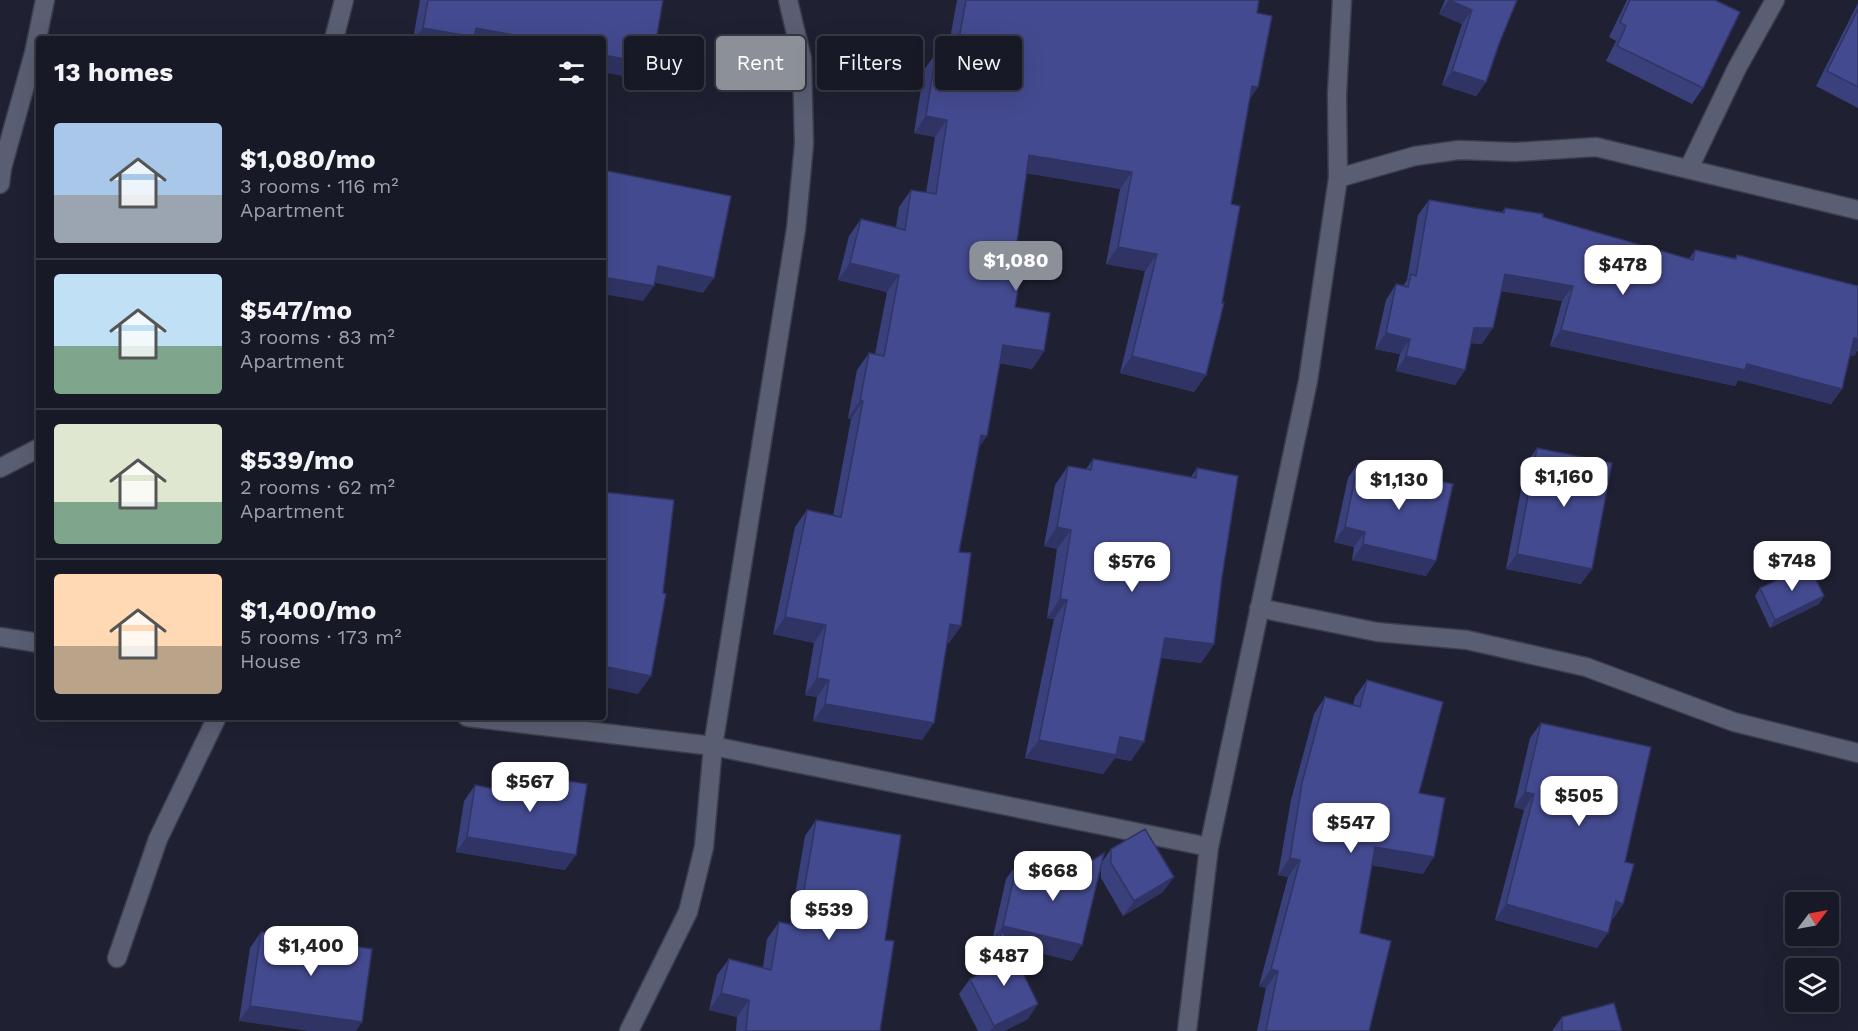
<!DOCTYPE html>
<meta charset="utf-8">
<style>
body{margin:0;font-family:"Work Sans",sans-serif;background:#20222e;color:#f1f3f6;height:100vh;display:flex;flex-direction:column;font-size:22px;white-space:nowrap}
*{box-sizing:border-box;margin:0}
p{font-size:20px;color:#9ea0a7}
.icon{flex:none;width:33px;height:33px;fill:none;stroke:currentColor;stroke-width:2;stroke-linecap:round;stroke-linejoin:round}
.map{position:relative;flex:1;overflow:hidden}
.drawer{position:absolute;left:36px;top:36px;width:570px;height:684px;display:flex;flex-direction:column;background:#171926;border-radius:6px;box-shadow:0 6px 24px #0002,0 0 0 2px #363843}
.drawer>*{flex:none}
.guide{position:absolute;left:624px;top:36px;width:570px;height:54px;display:flex;gap:12px}
.needle{width:39px;rotate:58deg}
.tools{position:absolute;left:1785px;top:892px;display:grid;gap:12px}
.tools a{display:grid;place-items:center;width:54px;height:54px;border-radius:6px;background:#171926;box-shadow:0 6px 24px #0002,0 0 0 2px #363843;font-size:30px}
.price{position:absolute;translate:-50% -51px;padding:0 14px;border-radius:12px;background:#fff;color:#222;font-size:20px;line-height:39px;filter:drop-shadow(0 2px 3px #0008)}
.price::after{content:'';position:absolute;left:50%;top:36px;width:18px;height:14px;margin-left:-9px;background:inherit;clip-path:polygon(0 0,100% 0,50% 100%)}
.price.on{background:#8c9099;color:#fff}
ul{padding:0;list-style:none}
li{display:flex;align-items:center;gap:18px;height:150px;padding:0 18px}
li+li{border-top:2px solid #363843}
li span{display:grid;place-items:center;flex:none;width:168px;height:120px;border-radius:6px;color:#555}
li>.icon{margin-inline-start:auto}
span .icon{width:72px;height:72px;fill:#fffc;stroke-width:1}
li b{font-size:26px}
h2{display:flex;justify-content:space-between;align-items:center;height:72px;padding:0 18px;font-size:26px}
.chip{padding:0 21px;border-radius:6px;background:#171926;box-shadow:0 6px 24px #0002,0 0 0 2px #363843;font-size:21px;line-height:54px}
.chip.on{background:#8c9099;color:#fff}
.map>svg:first-child{display:block}
</style>
<div class="map">
<svg width="1858" height="1031" viewBox="0 0 1858 1031">
<rect width="100%" height="100%" fill="#1f2132"/>
<g fill="none" stroke-linecap="round" stroke-linejoin="round">
<!-- minor casing -->
<g stroke="#3c3e4d" stroke-width="21">
<path id="minor" d="M334 39 344 0
M1689 168 1737 68 1775 0
M1338 178 1337 94 1342 0
M0 184 2 168 34 53 45 0
M0 468 39 448
M1259 608 1377 632 1467 640 1586 667 1734 722 1858 753
M0 637 39 643
M467 717 713 746 1209 847
M117 958 158 839 217 717
M629 1031 688 912 704 847 713 746 796 229 804 144 802 59 788 0
M1187 1031 1209 847 1308 381 1338 178 1415 156 1459 150 1515 152 1596 147 1858 210"/>
</g>
<!-- minor -->
<use href="#minor" stroke="#5a5e72" stroke-width="18"/>
</g>
<!-- wall -->
<path fill="#3a407b" d="M420 0H663L641 79 603 72V39H413Z
M957 0H1259L1257 13 1258 87 1249 100 1231 204 1206 375 1194 392 1120 373 1145 271 1106 264 1120 189 1027 173 1015 256V307L1044 351 1032 369 999 363 979 448 959 552 961 626 949 643H947L922 740 813 721 817 697 805 695 814 643 773 634 795 527 807 510 833 516 851 419 848 418 857 370 869 353 875 354 887 292 838 280 849 236 861 219 896 227 899 207 911 190 926 193 935 137 914 133 924 70 936 53 947 55Z
M1445 0H1517L1499 44 1486 82 1476 96 1442 85 1462 24 1439 14Z
M1627 0H1715L1703 88 1692 104 1606 61 1616 41 1609 37Z
M1858 3V108L1816 86Z
M1429 200 1502 212 1505 208 1543 217 1689 259 1695 250 1735 258 1737 255 1858 286V350L1854 356 1850 355 1842 389 1831 404 1738 380 1735 386 1550 346 1562 301 1501 291 1482 344 1471 343 1465 370 1455 385 1396 371 1400 354 1375 349 1386 300 1396 284 1403 286 1407 280 1418 215Z
M1537 448 1581 584 1506 569 1526 464Z
M1093 459 1191 477 1197 468 1222 577 1214 644 1201 663 1161 658 1131 761 1115 758 1103 774 1025 758 1054 619 1047 618 1057 549 1044 546 1055 485 1068 466 1086 469Z
M1358 463 1436 561 1426 576 1352 560 1354 547 1334 542 1348 478Z
M1760 588 1824 596 1819 604 1770 628 1755 596Z
M1367 680 1419 793 1423 874 1372 865 1360 933 1369 1031H1257L1266 988 1259 986 1288 877 1278 875 1291 800 1314 714 1325 697 1353 705 1355 697Z
M1541 723 1625 862 1623 904 1613 919H1611L1597 948 1495 920 1524 810 1514 807 1530 738Z
M507 771 565 870 456 852 464 801 475 785 496 789 497 786Z
M816 820 885 940 880 1031H736L737 1017 709 1010 717 975 729 959 763 967 767 939 779 922 790 924 805 836Z
M1111 849 1163 892 1123 916 1101 878V869L1072 961 1009 945 1028 1019 1004 1031H978L959 994 970 979 985 972 991 945 993 941H992L1006 879 1017 864 1067 876 1102 862Z
M261 932 372 949 239 1021 250 948Z
M1562 1017 1622 1031H1552Z"/>
<!-- shaded-wall -->
<path fill="#303464" d="M1449 0 1472 10 1462 24 1439 14Z
M423 28H476L535 39H415Z
M603 55 652 64 641 79 603 72Z
M1452 71 1486 82 1476 96 1442 85Z
M1252 86 1258 87 1246 104Z
M926 116 947 120 935 137 914 133Z
M1029 155 1132 172 1120 189 1018 172Z
M1118 247 1157 254 1145 271 1106 264Z
M850 263 899 275 887 292 838 280Z
M658 266 714 278 703 293 647 281Z
M1505 274 1573 286 1562 301 1494 289Z
M603 277 654 286 643 301 603 294Z
M1474 328H1493L1482 344 1464 343Z
M1561 330 1747 364 1842 389 1831 404 1738 380 1735 386 1550 346Z
M1386 333 1410 339 1400 354 1375 349Z
M1854 338 1858 339V350L1854 356 1844 353Z
M1003 345 1044 351 1032 369 991 362Z
M1132 356 1206 375 1194 392 1120 373Z
M1406 356 1465 370 1455 385 1396 371Z
M860 401H863L851 419 848 418Z
M981 435 987 436 975 453Z
M1057 527 1071 530 1057 549 1044 546Z
M1345 527 1365 532 1354 547 1334 542Z
M1363 544 1436 561 1426 576 1352 560Z
M1517 554 1592 569 1581 584 1506 569Z
M1824 596 1819 604 1770 628 1775 620Z
M1060 599 1067 600 1054 619 1047 618Z
M785 617 826 625 814 643 773 634Z
M950 624 961 626 949 643 938 641Z
M1165 638 1214 644 1201 663 1151 656Z
M603 666 651 676 638 694 603 687Z
M817 678 829 680 817 697 805 695Z
M825 704 934 723 922 740 813 721Z
M1120 737 1144 742 1131 761 1115 758 1103 774 1025 758 1039 740Z
M1525 792 1534 794 1524 810 1514 807Z
M467 837 576 855 565 870 456 852Z
M1375 847 1434 857 1423 874 1363 864Z
M1290 858 1300 860 1288 877 1278 875Z
M1174 877 1163 892 1123 916 1134 901Z
M1616 901 1623 904 1613 919 1605 917Z
M1506 904 1608 933 1597 948 1495 920Z
M1003 926 1082 945 1072 961 999 943 1002 930 993 941H992Z
M1271 969 1278 971 1266 988 1259 986Z
M721 993 749 1000 737 1017 709 1010Z
M1038 1004 1028 1019 1004 1031H990L994 1026Z
M250 1006 362 1022 356 1031H308L239 1021Z"/>
<!-- building -->
<path fill="#444a8f" stroke="#303464" stroke-width="1.5" d="M428 0H663L652 64 603 55V39H535L476 28 474 37 423 28Z
M966 0H1259L1257 13 1272 16 1258 87 1252 86 1231 204 1240 206 1222 303H1224L1206 375 1132 356 1157 254 1118 247 1132 172 1029 155 1015 256 1024 257 1015 307 1050 313 1044 351 1003 345 987 436 981 435 959 552 971 553 961 626 950 624 934 723 825 704 829 680 817 678 826 625 785 617 807 510 841 517 863 401H860L869 353 884 356 899 275 850 263 861 219 905 230 911 190 936 194 947 120 926 116 936 53 956 56Z
M1449 0H1517L1499 44 1486 82 1452 71 1472 10Z
M1630 0H1715L1740 12 1703 88 1617 46 1626 26 1620 22Z
M1858 9V87L1827 71Z
M603 170 731 196 714 278 658 266 654 286 603 277Z
M1429 200 1504 213 1505 208 1543 214V217L1693 260 1695 250 1736 259 1737 255 1858 286V339L1854 338 1842 389 1747 364 1745 370 1561 330 1573 286 1505 274 1493 328H1474L1465 370 1406 356 1410 339 1386 333 1396 284 1408 287 1411 274 1416 276Z
M1537 448 1612 463 1592 569 1517 554Z
M1093 459 1196 478 1197 468 1238 476 1222 577 1214 644 1165 638 1144 742 1120 737 1116 755 1039 740 1067 600 1060 599 1071 530 1057 527 1068 466 1091 470Z
M1358 463 1453 484 1436 561 1363 544 1365 532 1345 527Z
M603 492 674 500 663 593 666 594 651 676 603 666Z
M1809 565 1824 596 1775 620 1760 588Z
M1367 680 1443 702 1419 793 1445 798 1434 857 1375 847 1360 933 1391 941 1369 1031H1266L1278 971 1271 969 1300 860 1290 858 1302 783 1325 697 1360 707Z
M1541 723 1651 747 1625 862 1634 864 1623 904 1616 901 1608 933 1506 904 1534 794 1525 792Z
M507 771 587 784 576 855 467 837 475 785 504 791Z
M816 820 901 835 885 940 894 941 880 1031H746L749 1000 721 993 729 959 771 970 779 922 798 926Z
M1145 829 1174 877 1134 901 1111 863V849Z
M1104 853 1082 945 1003 926 1017 864 1067 876Z
M1002 930 1038 1004 994 1026 970 979 993 968Z
M261 932 372 949 362 1022 250 1006Z
M1614 1003 1622 1031H1562V1017Z"/>
</svg>
<div class="tools">
<a><svg class="needle" viewBox="-14 -14 28 28"><path d="M0-13l5 13h-10z" fill="#e53935"/><path d="M0 13l5-13h-10z" fill="#9ea0a7"/></svg></a>
<a><svg class="icon" aria-label="layers" viewBox="0 0 24 24"><path d="M12 4l9 5-9 5-9-5zM3 14l9 5 9-5"/></svg></a>
</div>
<b class="price on" style="left:1016px;top:292px">$1,080</b>
<b class="price" style="left:1623px;top:296px">$478</b>
<b class="price" style="left:1564px;top:508px">$1,160</b>
<b class="price" style="left:1399px;top:511px">$1,130</b>
<b class="price" style="left:1792px;top:592px">$748</b>
<b class="price" style="left:1132px;top:593px">$576</b>
<b class="price" style="left:530px;top:813px">$567</b>
<b class="price" style="left:1579px;top:827px">$505</b>
<b class="price" style="left:1351px;top:854px">$547</b>
<b class="price" style="left:1053px;top:902px">$668</b>
<b class="price" style="left:829px;top:941px">$539</b>
<b class="price" style="left:311px;top:977px">$1,400</b>
<b class="price" style="left:1004px;top:987px">$487</b>
<div class="guide">
<a class="chip">Buy</a>
<a class="chip on">Rent</a>
<a class="chip">Filters</a>
<a class="chip">New</a>
</div>
<section class="drawer">
<h2>13 homes<svg class="icon" aria-label="filters" viewBox="0 0 24 24"><path d="M4 7h16M4 17h16"/><circle cx="9" cy="7" r="2"/><circle cx="15" cy="17" r="2"/></svg></h2>
<ul>
<li><span style="background:linear-gradient(#a9c7e8 60%,#9aa5b1 0)"><svg class="icon" aria-label="home" viewBox="0 0 24 24"><path d="M3 11l9-7 9 7M6 9v11h12V9"/></svg></span><div><b>$1,080/mo</b><p>3 rooms · 116 m²</p><p>Apartment</p></div></li>
<li><span style="background:linear-gradient(#bfe0f5 60%,#7fa58c 0)"><svg class="icon" aria-label="home" viewBox="0 0 24 24"><path d="M3 11l9-7 9 7M6 9v11h12V9"/></svg></span><div><b>$547/mo</b><p>3 rooms · 83 m²</p><p>Apartment</p></div></li>
<li><span style="background:linear-gradient(#dfe7d0 65%,#7fa58c 0)"><svg class="icon" aria-label="home" viewBox="0 0 24 24"><path d="M3 11l9-7 9 7M6 9v11h12V9"/></svg></span><div><b>$539/mo</b><p>2 rooms · 62 m²</p><p>Apartment</p></div></li>
<li><span style="background:linear-gradient(#ffd9b3 60%,#b9a48a 0)"><svg class="icon" aria-label="home" viewBox="0 0 24 24"><path d="M3 11l9-7 9 7M6 9v11h12V9"/></svg></span><div><b>$1,400/mo</b><p>5 rooms · 173 m²</p><p>House</p></div></li>
</ul>
</section>
</div>
